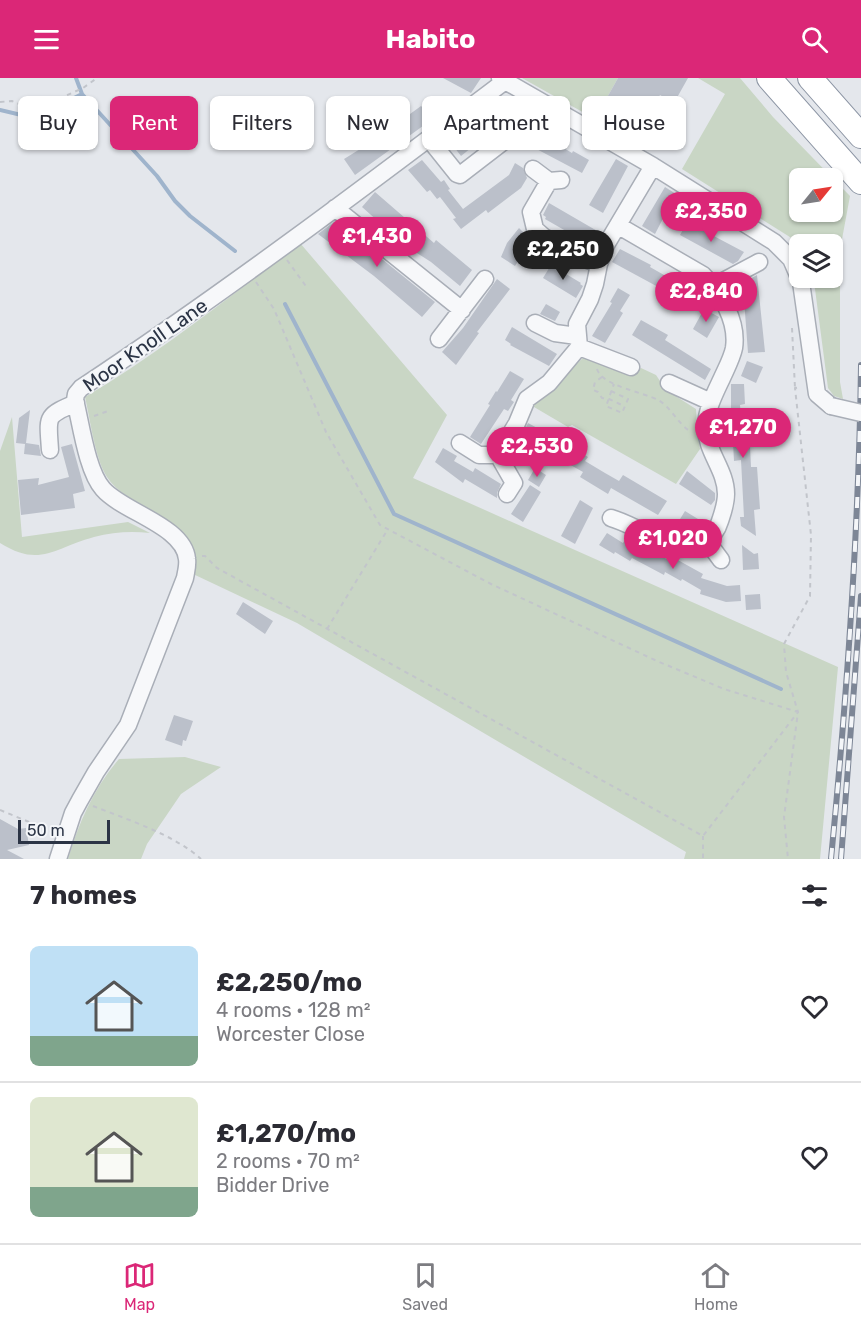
<!DOCTYPE html>
<meta charset="utf-8">
<style>
body{margin:0;font-family:Rubik,sans-serif;background:#f2f2f3;color:#2b2b33;height:100vh;display:flex;flex-direction:column;font-size:22px;white-space:nowrap}
*{box-sizing:border-box;margin:0}
p{font-size:20px;color:#7c7c81}
.icon{flex:none;width:33px;height:33px;fill:none;stroke:currentColor;stroke-width:2;stroke-linecap:round;stroke-linejoin:round}
.map{position:relative;height:781px;overflow:hidden}
.sheet{display:flex;flex-direction:column;background:#fff;flex:1}
.sheet>*{flex:none}
.guide{position:absolute;left:18px;top:18px;width:825px;height:54px;display:flex;gap:12px}
.needle{width:39px;rotate:60deg}
.controls{position:absolute;left:789px;top:90px;display:grid;gap:12px}
.controls a{display:grid;place-items:center;width:54px;height:54px;border-radius:9px;background:#fff;box-shadow:0 2px 4px #0004;font-size:30px}
.scale{position:absolute;left:18px;bottom:15px;width:92px;box-sizing:border-box;padding-left:6px;border:3px solid #2b3445;border-top:0;font-size:16px;line-height:21px;white-space:nowrap;color:#2b3445;-webkit-text-stroke:4px #f4f6f9;paint-order:stroke}
.price{position:absolute;translate:-50% -51px;padding:0 14px;border-radius:21px;background:#db2777;color:#fff;font-size:20px;line-height:39px;filter:drop-shadow(0 2px 3px #0008)}
.price::after{content:'';position:absolute;left:50%;top:36px;width:18px;height:14px;margin-left:-9px;background:inherit;clip-path:polygon(0 0,100% 0,50% 100%)}
.price.selected{background:#222;color:#fff}
ul{padding:0;list-style:none}
li{display:flex;align-items:center;gap:18px;height:150px;padding:0 30px}
li+li{border-top:2px solid #e1e1e2}
li span{display:grid;place-items:center;flex:none;width:168px;height:120px;border-radius:9px;color:#555}
li>.icon{margin-inline-start:auto}
span .icon{width:72px;height:72px;fill:#fffc;stroke-width:1}
li b{font-size:26px}
h2{display:flex;justify-content:space-between;align-items:center;height:72px;padding:0 30px;font-size:26px}
.chip{padding:0 21px;border-radius:9px;background:#fff;box-shadow:0 2px 4px #0004;font-size:21px;line-height:54px}
.chip.selected{background:#db2777;color:#fff}
header{display:flex;justify-content:space-between;align-items:center;height:78px;padding:0 30px;background:#db2777;color:#fff;font-size:27px;font-weight:700}
.tab-bar{display:flex;justify-content:space-around;align-items:center;height:84px;border-top:2px solid #e1e1e2;background:#fff;font-size:16px;color:#7c7c81}
.tab-bar a{display:grid;justify-items:center;gap:3px}
.tab-bar .selected{color:#db2777}
.map>svg:first-child{display:block}
</style>
<header><svg class="icon" aria-label="menu" viewBox="0 0 24 24"><path d="M4 6h16M4 12h16M4 18h16"/></svg>Habito<svg class="icon" aria-label="search" viewBox="0 0 24 24"><circle cx="10" cy="10" r="6"/><path d="M15 15l6 6"/></svg></header>
<div class="map">
<svg width="861" height="781" viewBox="0 0 861 781">
<rect width="100%" height="100%" fill="#e4e7ec"/>
<!-- green -->
<path fill="#c9d6c5" fill-rule="evenodd" d="M522 0H618L595 41Z
M698 0H740L773 39 850 118 840 172V304L843 321 834 318 828 310 815 211 812 200H832V166H801L682 91 725 16ZM800 100H832V134H800Z
M300 165 447 337 413 400 838 589 820 781H684L686 774 297 545 193 496C197 485 194 475 188 465 167 430 125 427 107 399 95 381 90 340 85 319 161 274 230 218 300 165Z
M584 279 636 294 641 290 656 297 666 312 696 331 698 361 700 371 676 406 572 347 568 349 534 329 533 326Z
M12 339 22 459 128 444 150 455C131 453 113 454 94 459 54 470 40 490 0 465V373Z
M185 679 221 689 181 716 147 766 141 781H68C79 744 94 710 119 681Z"/>
<g fill="none" stroke-linecap="round" stroke-linejoin="round">
<!-- stream -->
<path stroke="#9fb4cc" stroke-width="4" d="M76 0 82 16 157 98 175 123 190 138 235 173
M0 32 34 40 82 16
M285 226 394 436 781 611"/>
</g>
<!-- building -->
<path fill="#bbc0ca" d="M443 0H481L471 15Z
M618 0H688L674 25 660 17 634 63 595 41Z
M506 23 520 24 524 26 535 43 527 49 519 35H510L469 67 471 70 461 78 451 65 469 51 468 48Z
M421 28 434 40 355 97 344 81 373 63Z
M534 52 572 75 573 73 589 82 582 95 527 66Z
M616 81 628 88 603 135 589 127Z
M422 82 441 104 444 102 450 111 448 112 463 131 509 97 515 85 523 90 527 100 521 110 488 135 486 132 461 151 453 141 456 140 440 119 437 121 430 112 427 114 408 92Z
M665 109 679 118 674 127 671 125 655 156 642 148Z
M375 114 434 165 436 162 472 192 460 208 431 184 406 168 362 129Z
M549 125 599 154 593 165 587 161 585 164 545 141 546 139 543 137Z
M335 143 435 224 422 239 374 198 318 156Z
M688 143 695 148 697 145 712 153 710 156 744 174 738 183 733 186 680 157Z
M519 150 531 162 515 188 501 179 507 165Z
M620 171 651 187 650 189 671 201 674 197 690 206 688 209 704 218 699 227 662 207 660 210 612 184Z
M551 187 581 205 580 206 583 208 576 220 543 200Z
M757 197 765 274 748 275 744 221H742L741 206Z
M497 201 510 211 477 254 479 255 456 287 442 274 463 250Z
M618 210 630 217 620 233 623 235 605 265 592 258 612 225 610 224Z
M546 226 560 234 555 243 540 236Z
M704 231 719 239 707 260 693 251Z
M641 242 668 257 665 262 711 291 705 302 632 257Z
M512 249 557 276 549 288 510 267 511 266 505 262Z
M747 283 763 289 756 305 741 298Z
M510 293 524 301 511 322 514 324 508 333 504 331 481 366 470 359 490 327 488 326 496 313 497 314Z
M731 306H744L745 326 740 327 744 369 750 368 751 389H757L760 431 754 432 756 458 741 448 740 439H744L741 382 734 383 733 365 729 366 727 330H731Z
M30 332 26 365 39 367 41 378 24 376 25 366 16 365 19 340Z
M528 345 569 367 588 379 585 383 605 395 619 403 623 397 667 423 658 437 611 410 608 416 580 399 583 394 567 385 568 384 522 357Z
M72 366 85 413 73 416 75 430 21 437 18 402 39 400 38 407 69 399 61 369Z
M443 370 457 378 454 383 473 394 475 390 501 406 497 415V420L465 401 463 405 435 384Z
M535 390 546 397 539 409 528 402Z
M687 393 715 415V422L711 427 679 406Z
M530 407 541 414 523 444 511 436Z
M580 422 593 430 575 466 561 458Z
M685 433 698 441 690 454 677 446Z
M607 455 623 465 625 462 641 472 642 470 657 479 658 476 673 485 676 481 703 496 701 500 727 508 740 507 741 523 726 524 700 516 701 512 682 501 681 503 665 494 664 497 632 480 630 483 615 474 614 476 599 467Z
M742 467 754 476 758 475 759 491 743 492Z
M760 516 761 531 746 532 745 517Z
M243 524 273 543 265 556 236 536Z
M174 637 193 643 186 663 183 662 182 668 165 662Z
M0 741 18 751 26 750 29 767 7 772 24 781H0Z"/>
<g fill="none" stroke-linecap="round" stroke-linejoin="round">
<!-- minor casing -->
<g stroke="#a9aeb7" stroke-width="19">
<path id="minor" d="M500 0 653 88 774 164 791 181 801 204 817 316 831 328
M429 61 457 96 460 97 508 60
M533 91 549 103 561 102
M549 103 531 134 535 151 544 159 574 177 599 186
M335 130 462 232
M714 208 759 184
M535 245 555 255 577 258
M439 261 485 201
M579 269 631 289
M669 305 711 324
M460 365 479 377H498
M50 372C48 339 44 338 76 325
M498 377 517 345 527 321 549 305 579 269 577 246 590 221 595 206 599 186 606 167 653 88
M498 377 514 405 507 416
M611 440C637 447 678 479 704 464 713 459 717 453 720 443 723 434 726 426 726 416 726 391 705 373 706 347 707 330 715 315 722 300 726 291 732 280 734 270 738 243 721 215 703 197L619 148
M707 463 721 482
M58 781 73 735 80 722 96 694 128 647 185 500C186 494 188 487 187 481 184 448 123 434 103 411 87 393 81 346 75 322L76 316 81 310C227 213 366 108 505 3"/>
</g>
<!-- highway casing -->
<g stroke="#8b94a3" stroke-width="26">
<path id="highway" d="M769 0 861 104
M810 0 861 58"/>
</g>
<!-- path -->
<path stroke="#c2c5cb" stroke-width="2" stroke-dasharray="4.5 4.5" stroke-linecap="butt" d="M0 24 12 23 34 32 83 10 97 0
M287 182 308 211
M256 204 274 231 326 354 380 447 491 506 657 583 724 611 798 634 784 739 788 781
M792 250 795 310
M597 291C602 308 643 314 658 322 671 329 678 346 691 354
M602 299 595 304 593 312 598 314 602 320 609 321 624 328
M611 313 628 321 622 335 606 328C609 321 611 313 614 306
M94 338 108 333
M202 478H205L217 490 703 758 798 634 786 594 784 566 810 518 811 457 795 310 801 309
M327 551 388 451
M93 728C126 741 175 757 201 781
M0 732 51 753
M703 780V758"/>
<!-- minor -->
<use href="#minor" stroke="#f7f8fa" stroke-width="16"/>
<!-- highway -->
<use href="#highway" stroke="#fff" stroke-width="24"/>
<!-- rail casing -->
<g stroke="#7d8696" stroke-width="6">
<path id="rail" d="M831 781C847 617 859 452 861 287
M841 781 861 518"/>
</g>
<!-- rail -->
<use href="#rail" stroke="#f4f6f9" stroke-width="4" stroke-dasharray="11" stroke-linecap="butt"/>
<!-- minor-bridge casing -->
<g stroke="#a9aeb7" stroke-width="19" stroke-linecap="butt">
<path id="minor-bridge" d="M831 328 861 335"/>
</g>
<!-- minor-bridge -->
<use href="#minor-bridge" stroke="#f7f8fa" stroke-width="16"/>
</g>
<g text-anchor="middle" dominant-baseline="central" stroke-width="4.5" stroke-linejoin="round" paint-order="stroke">
<!-- street labels -->
<g font-size="20" fill="#2b3445" stroke="#f4f6f9">
<text transform="translate(145 267) rotate(-35)">Moor Knoll Lane</text>
</g>
</g>
</svg>
<div class="controls">
<a><svg class="needle" viewBox="-14 -14 28 28"><path d="M0-13l5 13h-10z" fill="#e53935"/><path d="M0 13l5-13h-10z" fill="#7c7c81"/></svg></a>
<a><svg class="icon" aria-label="layers" viewBox="0 0 24 24"><path d="M12 4l9 5-9 5-9-5zM3 14l9 5 9-5"/></svg></a>
</div>
<div class="scale">50 m</div>
<b class="price" style="left:711px;top:165px">£2,350</b>
<b class="price" style="left:377px;top:190px">£1,430</b>
<b class="price selected" style="left:563px;top:203px">£2,250</b>
<b class="price" style="left:706px;top:245px">£2,840</b>
<b class="price" style="left:743px;top:381px">£1,270</b>
<b class="price" style="left:537px;top:400px">£2,530</b>
<b class="price" style="left:673px;top:492px">£1,020</b>
<div class="guide">
<a class="chip">Buy</a>
<a class="chip selected">Rent</a>
<a class="chip">Filters</a>
<a class="chip">New</a>
<a class="chip">Apartment</a>
<a class="chip">House</a>
</div>
</div>
<section class="sheet">
<h2>7 homes<svg class="icon" aria-label="filters" viewBox="0 0 24 24"><path d="M4 7h16M4 17h16"/><circle cx="9" cy="7" r="2"/><circle cx="15" cy="17" r="2"/></svg></h2>
<ul>
<li><span style="background:linear-gradient(#bfe0f5 75%,#7fa58c 0)"><svg class="icon" aria-label="home" viewBox="0 0 24 24"><path d="M3 11l9-7 9 7M6 9v11h12V9"/></svg></span><div><b>£2,250/mo</b><p>4 rooms · 128 m²</p><p>Worcester Close</p></div><svg class="icon" aria-label="heart" viewBox="0 0 24 24"><path d="M12 20l-8-8c-3-5 5-10 8-4 3-6 11-1 8 4z"/></svg></li>
<li><span style="background:linear-gradient(#dfe7d0 75%,#7fa58c 0)"><svg class="icon" aria-label="home" viewBox="0 0 24 24"><path d="M3 11l9-7 9 7M6 9v11h12V9"/></svg></span><div><b>£1,270/mo</b><p>2 rooms · 70 m²</p><p>Bidder Drive</p></div><svg class="icon" aria-label="heart" viewBox="0 0 24 24"><path d="M12 20l-8-8c-3-5 5-10 8-4 3-6 11-1 8 4z"/></svg></li>
</ul>
</section>
<nav class="tab-bar">
<a class="selected"><svg class="icon" aria-label="map" viewBox="0 0 24 24"><path d="M3 6l6-2 6 2 6-2v14l-6 2-6-2-6 2zM9 4v14M15 6v14"/></svg>Map</a>
<a><svg class="icon" aria-label="saved" viewBox="0 0 24 24"><path d="M7 4h10v16l-5-4-5 4z"/></svg>Saved</a>
<a><svg class="icon" aria-label="home" viewBox="0 0 24 24"><path d="M3 11l9-7 9 7M6 9v11h12V9"/></svg>Home</a>
</nav>
